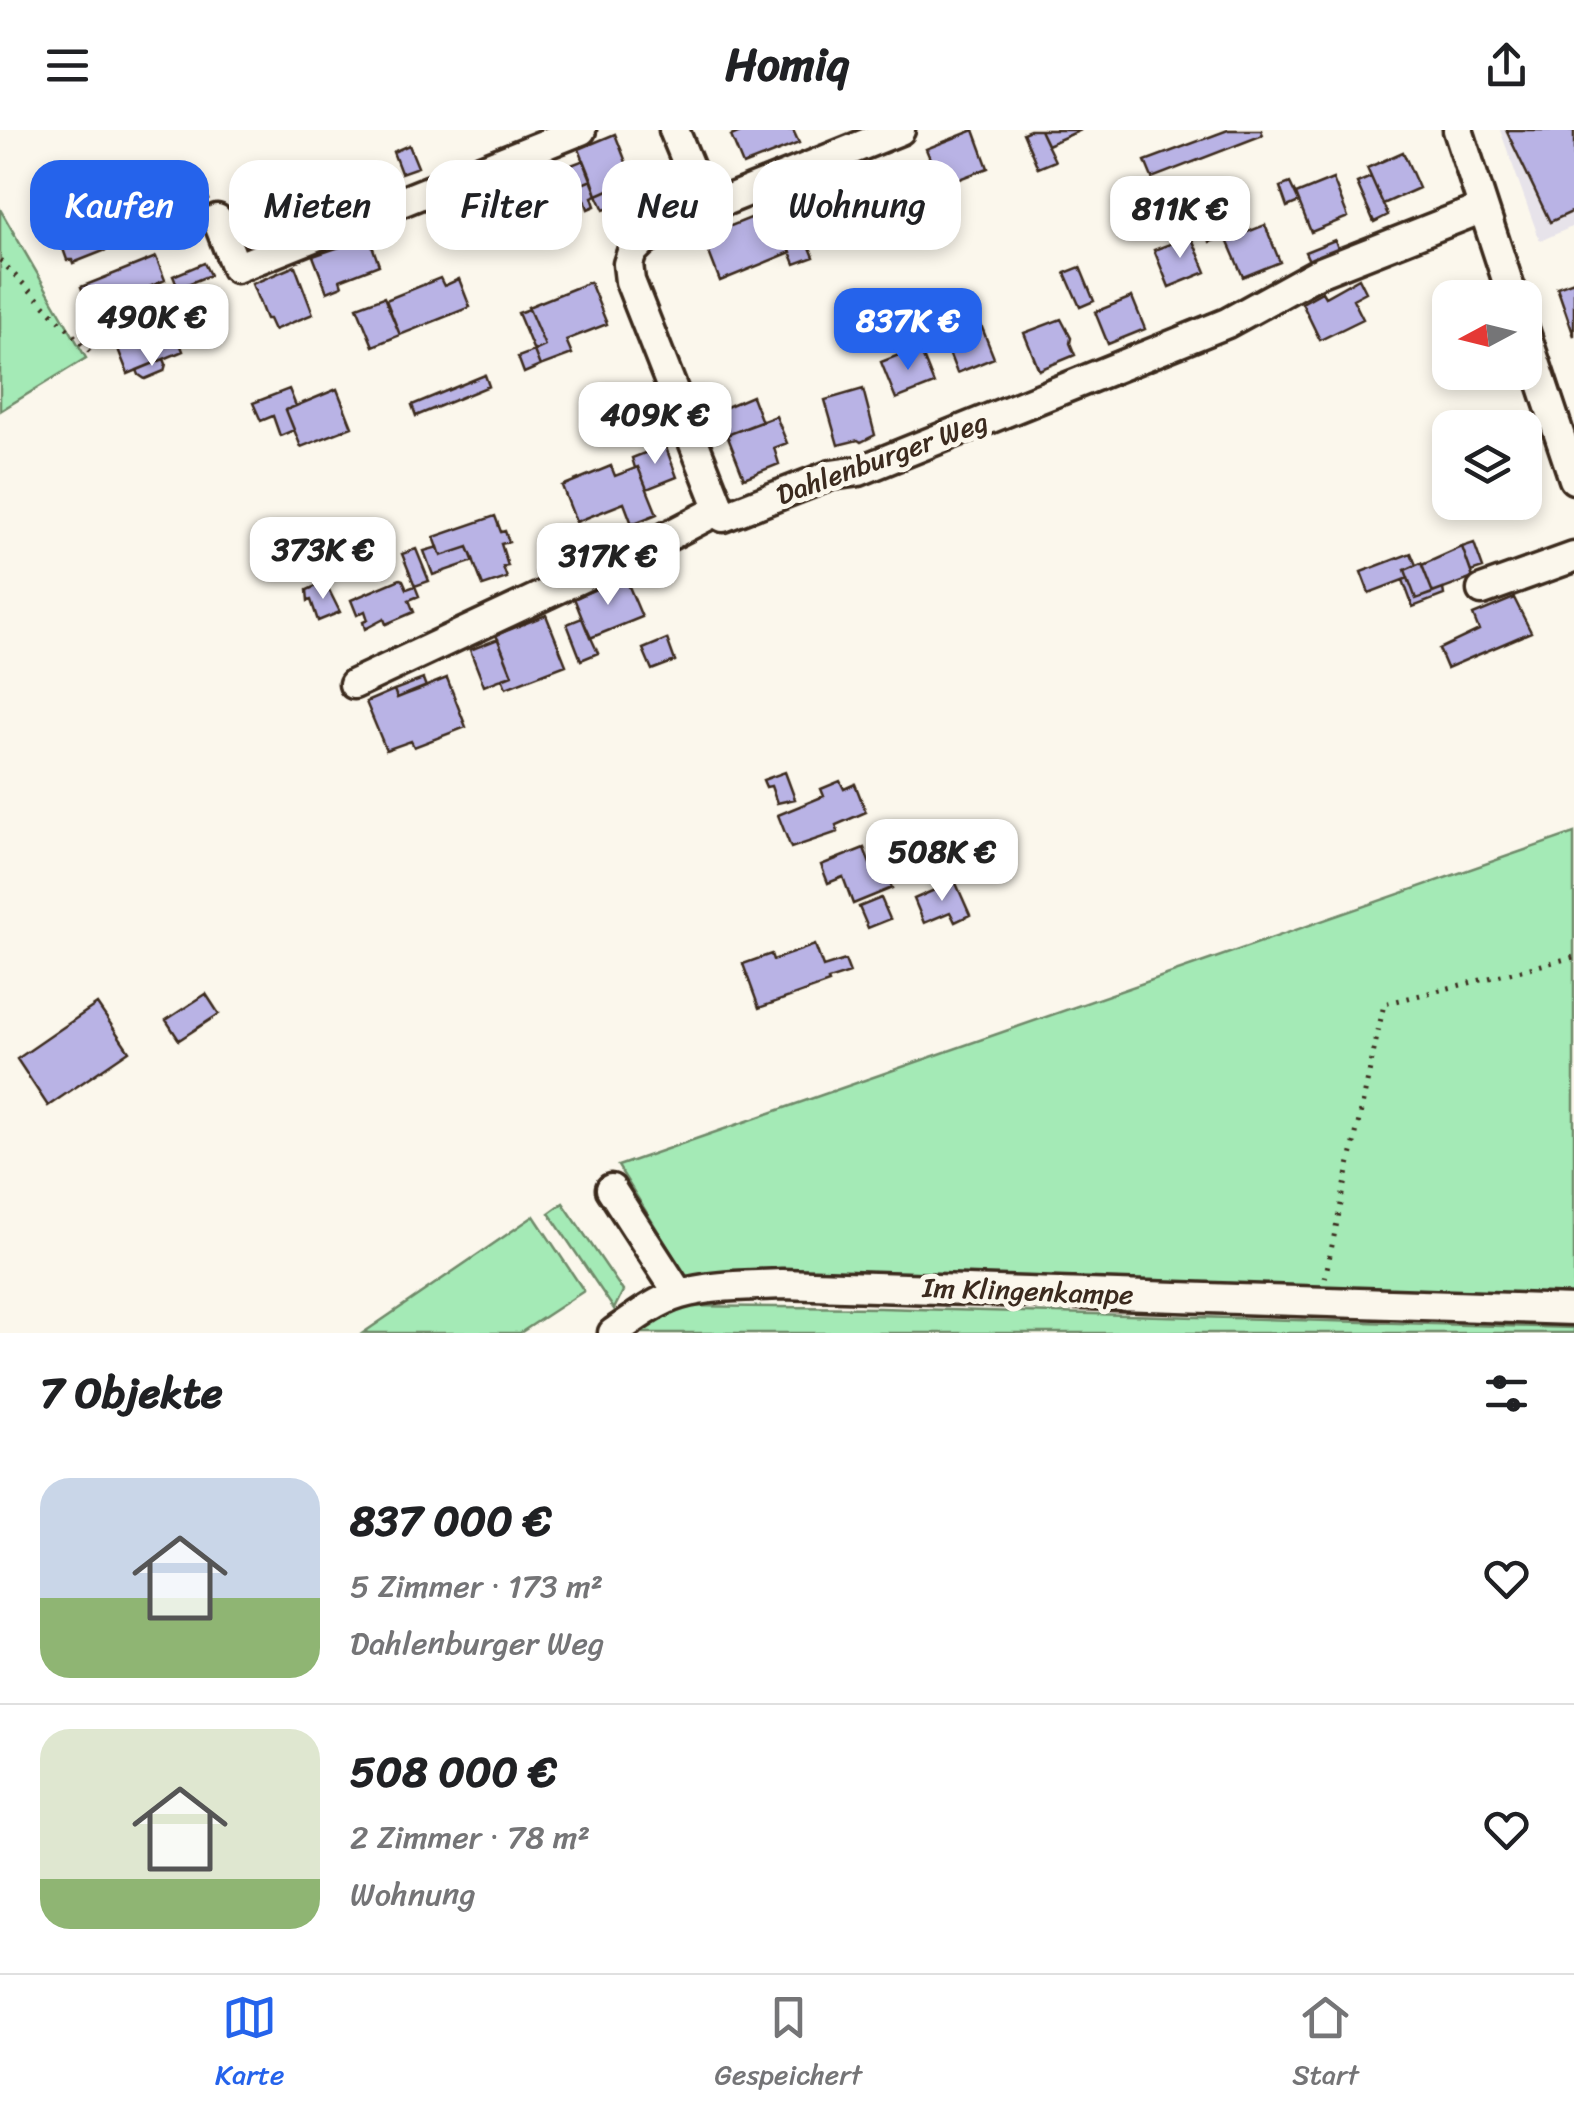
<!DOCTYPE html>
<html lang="de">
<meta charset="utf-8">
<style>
body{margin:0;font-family:Sriracha,sans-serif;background:#f2f2f2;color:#202124;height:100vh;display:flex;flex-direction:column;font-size:38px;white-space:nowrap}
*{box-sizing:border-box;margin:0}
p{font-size:32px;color:#757577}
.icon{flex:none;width:55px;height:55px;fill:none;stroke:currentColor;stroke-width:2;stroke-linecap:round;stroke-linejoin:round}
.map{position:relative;height:1203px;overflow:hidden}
.sheet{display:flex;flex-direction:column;background:#fff;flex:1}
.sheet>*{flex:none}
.guide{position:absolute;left:30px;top:30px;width:1000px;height:90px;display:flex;gap:20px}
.needle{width:65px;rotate:263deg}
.tools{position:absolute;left:1432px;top:150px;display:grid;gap:20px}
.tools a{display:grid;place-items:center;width:110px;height:110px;border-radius:20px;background:#fff;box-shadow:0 5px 15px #0003;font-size:50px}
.price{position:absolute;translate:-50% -85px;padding:0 22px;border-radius:20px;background:#fff;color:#222;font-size:32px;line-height:65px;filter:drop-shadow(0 2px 5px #0008)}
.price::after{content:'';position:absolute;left:50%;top:60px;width:30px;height:22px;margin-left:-15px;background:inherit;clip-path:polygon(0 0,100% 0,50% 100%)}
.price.on{background:#2563eb;color:#fff}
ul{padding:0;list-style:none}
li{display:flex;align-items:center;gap:30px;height:250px;padding:0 40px}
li+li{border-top:2px solid #e0e0e0}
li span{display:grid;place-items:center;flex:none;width:280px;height:200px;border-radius:30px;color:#555}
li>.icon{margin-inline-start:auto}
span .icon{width:120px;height:120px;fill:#fffc;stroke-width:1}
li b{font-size:42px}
h2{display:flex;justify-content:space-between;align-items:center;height:120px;padding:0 40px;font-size:42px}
.tag{padding:0 35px;border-radius:30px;background:#fff;box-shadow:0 5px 15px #0003;font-size:35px;line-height:90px}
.tag.on{background:#2563eb;color:#fff}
header{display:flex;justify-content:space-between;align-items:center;height:130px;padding:0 40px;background:#fff;font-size:45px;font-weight:800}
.tab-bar{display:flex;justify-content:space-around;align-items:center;height:140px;border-top:2px solid #e0e0e0;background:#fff;font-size:28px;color:#757577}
.tab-bar a{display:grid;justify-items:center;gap:5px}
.tab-bar .on{color:#2563eb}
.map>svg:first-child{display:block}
</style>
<header><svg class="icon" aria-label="menu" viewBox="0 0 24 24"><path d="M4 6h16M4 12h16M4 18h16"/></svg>Homiq<svg class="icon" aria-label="share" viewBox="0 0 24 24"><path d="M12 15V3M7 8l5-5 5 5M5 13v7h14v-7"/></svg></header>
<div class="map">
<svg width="1574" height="1203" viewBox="0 0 1574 1203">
<rect width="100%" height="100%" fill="#fbf7ec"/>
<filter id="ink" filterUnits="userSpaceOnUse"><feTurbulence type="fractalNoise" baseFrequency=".01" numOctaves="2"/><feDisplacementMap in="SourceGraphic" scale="20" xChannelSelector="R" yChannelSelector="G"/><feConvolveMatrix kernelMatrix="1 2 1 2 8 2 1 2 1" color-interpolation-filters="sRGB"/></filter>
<g filter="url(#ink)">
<!-- built -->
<path fill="#e7e3ea" d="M1500 0H1574V96L1540 111Z"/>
<!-- green -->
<path fill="#a4eab6" stroke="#708a6a" stroke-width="2.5" d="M0 79 86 228 0 281Z
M1574 703V1170L688 1150 618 1036Z
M563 1073 623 1161 614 1179 549 1083Z
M534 1086 584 1161 520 1203H363Z
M678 1176 880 1178 1574 1198V1203H639Z"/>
<!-- building -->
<path fill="#b9b3e5" stroke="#3b2a1e" stroke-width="2.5" d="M745 0H793L799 13 743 35 731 6Z
M974 0 988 38 941 56 926 19Z
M1030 0H1040L1055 31 1038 38 1023 3Z
M1040 0H1081L1047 15Z
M1228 0H1261L1263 5 1152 48 1145 31Z
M1506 0H1574V81L1550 92Z
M615 4 633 50 630 52 633 61 619 66 615 57 597 65 579 19Z
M409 15 418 37 401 43 393 22Z
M1403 22 1419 58 1383 74 1367 38Z
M584 30 592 50 574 57 566 37Z
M543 34 557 70 526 82 511 47Z
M934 39 948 74 928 82 914 46Z
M197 44 208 69 189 77 178 52Z
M568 44 581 77 562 85 550 52Z
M1371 47 1388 85 1374 92 1357 53Z
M1333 49 1348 87 1311 102 1296 64Z
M592 50 597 65 592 67 595 76 588 79 585 70 580 72 574 57Z
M348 51 356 55 360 63 356 72 336 80 339 86 291 105 280 77Z
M178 52 189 77 174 83 163 58Z
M1290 53 1299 72 1287 77 1280 57Z
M882 55 894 86 857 101 849 81 829 89 825 78Z
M615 57 622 73 604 80 597 65Z
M484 61 498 96 466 108 453 73Z
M554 71 559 82 537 91 533 80Z
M808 74 822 110 809 115 814 127 795 134 776 87Z
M257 75 270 107 242 119 229 86Z
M1228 78 1232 87 1220 92 1226 106 1210 112 1201 88Z
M773 79 791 122 720 151 703 107Z
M130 84 131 86H136L141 100 138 104 139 106 106 120 95 93 109 87 115 90Z
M95 93 106 120 73 133 72 130H67L62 116 64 110 79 104 82 98Z
M1265 95 1280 132 1243 147 1227 110Z
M1191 106 1206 142 1169 157 1154 120Z
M369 107 379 135 340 150 342 156 327 162 313 126Z
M1335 110 1340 124 1311 135 1305 122Z
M156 127 165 150 112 174 111 172 90 180 81 157Z
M204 133 210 145 178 158 173 146Z
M295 136 313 184 274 200 269 189H266L252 154Z
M1080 137 1094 171 1080 177 1065 143Z
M440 148 444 156 459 149 470 177 400 205 386 170Z
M1359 148 1366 162 1353 169 1363 189 1320 210 1302 173 1322 162 1325 167Z
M1574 151V206L1557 157Z
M590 152 607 194 566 210 572 224 540 236 534 221 545 216 528 177Z
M384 167 400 205 373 216 357 177Z
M1132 167 1145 199 1108 214 1095 182Z
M529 179 545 216 534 221 518 183Z
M168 182 183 221 128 244 112 204Z
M116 183 122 200 93 213 83 197Z
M1061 189 1071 208 1070 213 1075 225 1039 240 1024 203Z
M979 190 994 228 957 243 942 205Z
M919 217 934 254 896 269 881 232Z
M534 221 540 236 524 243 518 227Z
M164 229 166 234 164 241 145 249 139 245 137 240Z
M485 245 489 256 416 286 412 275Z
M289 259 296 276 286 280 294 300 280 306 273 286 261 291 253 273Z
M337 259 352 297 301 317 286 280Z
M863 259 875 305 861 312 858 310 838 315 825 270Z
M752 266 762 292 727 305 717 281Z
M776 286 787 313 774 318 779 334 744 348 727 305Z
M665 315 677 347 647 359 638 337 635 338 632 328Z
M611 336 615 346 638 337 657 384 632 394 624 373 576 392 562 356Z
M495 386 501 402 505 401 509 412 501 414 508 436 503 437 507 448 483 456 468 417 441 426 434 407Z
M1474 413 1483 438 1471 442 1462 417Z
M438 417 441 426 468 417 474 431 433 445 424 421Z
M1462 417 1473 448 1433 463 1422 435Z
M416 419 429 451 415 456 402 424Z
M1411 423 1416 435 1405 440 1408 448 1369 463 1361 442Z
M1421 433 1433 463 1416 469 1405 440Z
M625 447 642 487 590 508 574 468Z
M1408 448 1416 469 1443 459 1444 465 1413 477 1403 450Z
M400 449 403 450 407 459 415 456 419 466 409 470 414 482 386 494 384 489 365 499 363 492 368 490 365 481 357 485 351 470Z
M325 452 340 482 318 491 311 470 308 471 307 460Z
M1514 468 1531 502 1447 538 1439 519 1479 500 1473 485Z
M546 485 566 535 506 558 502 548 512 545 496 505Z
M582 488 598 523 581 530 567 494Z
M498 509 512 545 484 556 470 520Z
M667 509 675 531 652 540 643 519Z
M447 548 466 597 414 617 411 611 386 620 366 572 394 560 397 568Z
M423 549 426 557 397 568 394 560Z
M785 642 795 669 777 673 771 656 766 657 763 650Z
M840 651 844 659 855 654 866 682 836 695 838 702 791 718 778 685 824 666 821 659Z
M864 718 872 739 882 735 892 758 853 774 843 747 828 753 821 735Z
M955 751 970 785 955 792 950 782 924 793 914 769Z
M881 768 890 789 868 798 859 777Z
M815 815 823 837 845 830 850 843 828 850 829 853 759 878 743 834 771 824 773 830Z
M206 864 219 884 179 910 166 890Z
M97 874 129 921 48 976 17 929Z"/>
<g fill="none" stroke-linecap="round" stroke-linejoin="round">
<!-- minor casing -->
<g stroke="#3b2a1e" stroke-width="35">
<path id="minor" d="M674 0 706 78
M900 0 684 87 644 110 632 122 628 134 630 151 723 387 831 345 859 341 1227 193 1318 143 1483 78
M1458 0 1513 168
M217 89 236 138 581 0
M1525 202 1574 349
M1482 460 1574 427
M354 554 651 415 720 379
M611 1059 679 1164
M613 1203C633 1189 656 1171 680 1164 712 1155 749 1156 782 1154L1574 1180"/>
</g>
<!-- path -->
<path stroke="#3b2a1e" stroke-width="5" stroke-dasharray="2.5 8" stroke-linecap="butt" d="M0 130 90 222
M1325 1148 1384 874 1574 827"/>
<!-- minor -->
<use href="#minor" stroke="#fbf7ec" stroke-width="28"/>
</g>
</g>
<g text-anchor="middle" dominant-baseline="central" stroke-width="10" stroke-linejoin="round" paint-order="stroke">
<!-- street labels -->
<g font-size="28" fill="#3b2a1e" stroke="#fbf7ec">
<text transform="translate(882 328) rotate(-20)">Dahlenburger Weg</text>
<text transform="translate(1028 1161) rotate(2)">Im Klingenkampe</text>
</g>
</g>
</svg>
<div class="tools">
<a><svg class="needle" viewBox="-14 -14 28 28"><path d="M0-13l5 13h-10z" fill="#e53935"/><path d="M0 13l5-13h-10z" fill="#757577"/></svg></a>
<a><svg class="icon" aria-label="layers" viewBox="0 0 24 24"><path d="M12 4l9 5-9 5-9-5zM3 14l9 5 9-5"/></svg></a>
</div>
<b class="price" style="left:1180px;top:131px">811K €</b>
<b class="price" style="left:152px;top:239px">490K €</b>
<b class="price on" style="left:908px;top:243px">837K €</b>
<b class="price" style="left:655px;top:337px">409K €</b>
<b class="price" style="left:323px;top:472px">373K €</b>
<b class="price" style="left:608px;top:478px">317K €</b>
<b class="price" style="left:942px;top:774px">508K €</b>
<div class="guide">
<a class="tag on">Kaufen</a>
<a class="tag">Mieten</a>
<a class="tag">Filter</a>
<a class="tag">Neu</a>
<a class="tag">Wohnung</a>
</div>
</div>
<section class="sheet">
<h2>7 Objekte<svg class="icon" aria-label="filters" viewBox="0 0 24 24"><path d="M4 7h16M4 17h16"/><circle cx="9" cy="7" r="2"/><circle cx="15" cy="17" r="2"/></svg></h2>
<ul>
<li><span style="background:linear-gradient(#c9d6e8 60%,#8fb573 0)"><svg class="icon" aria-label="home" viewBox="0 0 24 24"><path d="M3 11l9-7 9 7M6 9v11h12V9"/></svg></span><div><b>837 000 €</b><p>5 Zimmer · 173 m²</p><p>Dahlenburger Weg</p></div><svg class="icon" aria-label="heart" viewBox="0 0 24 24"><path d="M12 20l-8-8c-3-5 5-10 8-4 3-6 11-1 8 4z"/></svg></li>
<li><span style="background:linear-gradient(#dfe7d0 75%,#8fb573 0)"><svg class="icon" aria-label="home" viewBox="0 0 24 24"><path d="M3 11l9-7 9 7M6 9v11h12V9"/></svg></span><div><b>508 000 €</b><p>2 Zimmer · 78 m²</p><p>Wohnung</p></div><svg class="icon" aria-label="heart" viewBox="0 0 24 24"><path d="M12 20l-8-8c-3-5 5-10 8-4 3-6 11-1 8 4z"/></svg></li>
</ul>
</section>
<nav class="tab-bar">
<a class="on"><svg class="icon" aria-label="map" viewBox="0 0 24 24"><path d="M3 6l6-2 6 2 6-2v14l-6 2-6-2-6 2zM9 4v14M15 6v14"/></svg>Karte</a>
<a><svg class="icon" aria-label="saved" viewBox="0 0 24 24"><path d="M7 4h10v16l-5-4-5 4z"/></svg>Gespeichert</a>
<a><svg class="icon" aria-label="home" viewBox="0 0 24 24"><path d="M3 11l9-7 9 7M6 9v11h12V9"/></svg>Start</a>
</nav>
